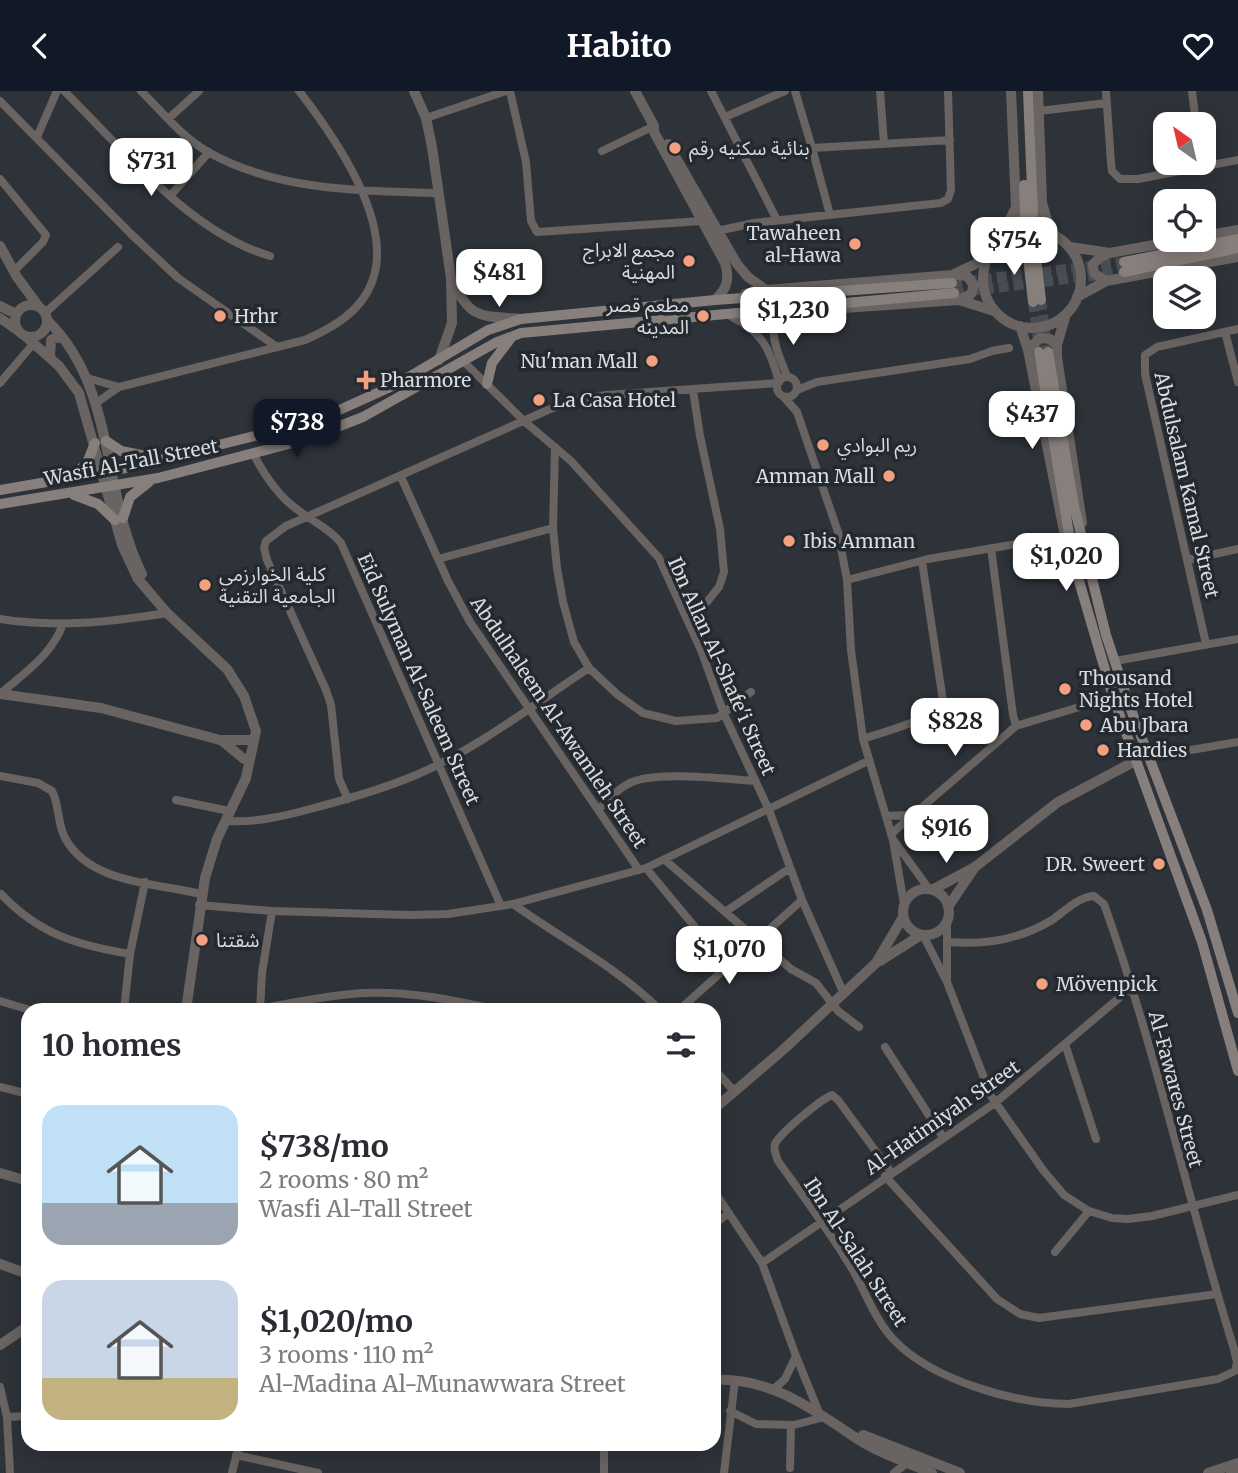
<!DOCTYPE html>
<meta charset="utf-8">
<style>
body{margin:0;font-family:Merriweather,"Noto Sans Arabic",serif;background:#f2f2f3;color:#2b2b33;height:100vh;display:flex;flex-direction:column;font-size:26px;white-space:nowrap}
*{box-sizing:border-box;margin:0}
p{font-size:23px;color:#7c7c81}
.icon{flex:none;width:38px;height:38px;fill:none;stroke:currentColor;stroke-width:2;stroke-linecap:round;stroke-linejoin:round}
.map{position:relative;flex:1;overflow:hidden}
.side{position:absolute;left:21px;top:912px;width:700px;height:448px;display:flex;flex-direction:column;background:#fff;border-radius:21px;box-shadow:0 4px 18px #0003}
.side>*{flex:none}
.needle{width:46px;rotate:326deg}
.controls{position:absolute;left:1153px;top:21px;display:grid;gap:14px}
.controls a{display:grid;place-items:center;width:63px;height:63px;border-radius:14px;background:#fff;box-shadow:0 4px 18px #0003;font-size:35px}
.price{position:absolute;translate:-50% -60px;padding:0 16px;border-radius:14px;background:#fff;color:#222;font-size:23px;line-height:46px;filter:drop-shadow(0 2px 4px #0008)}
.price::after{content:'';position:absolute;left:50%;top:42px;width:21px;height:16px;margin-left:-10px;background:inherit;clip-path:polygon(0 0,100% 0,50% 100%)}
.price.on{background:#111827;color:#fff}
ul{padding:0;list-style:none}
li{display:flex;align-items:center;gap:21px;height:175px;padding:0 21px}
li span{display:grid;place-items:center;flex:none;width:196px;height:140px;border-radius:21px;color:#555}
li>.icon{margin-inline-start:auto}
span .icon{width:84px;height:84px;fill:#fffc;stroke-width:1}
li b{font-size:30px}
h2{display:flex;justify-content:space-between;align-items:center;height:84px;padding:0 21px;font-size:30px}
header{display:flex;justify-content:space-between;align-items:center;height:91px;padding:0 21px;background:#111827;color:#fff;font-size:32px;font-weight:700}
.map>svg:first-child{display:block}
</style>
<header><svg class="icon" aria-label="back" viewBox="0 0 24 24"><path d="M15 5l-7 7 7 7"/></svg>Habito<svg class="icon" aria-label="heart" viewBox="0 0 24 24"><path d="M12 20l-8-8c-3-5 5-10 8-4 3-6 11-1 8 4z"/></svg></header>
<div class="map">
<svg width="1238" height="1382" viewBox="0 0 1238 1382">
<rect width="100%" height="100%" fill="#2e333a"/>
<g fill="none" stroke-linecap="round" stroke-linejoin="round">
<!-- secondary-tunnel -->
<path stroke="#484c53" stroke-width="10" stroke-dasharray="10 5" stroke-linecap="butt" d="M1025 123 1027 158
M1033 123 1035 158
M952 192 1124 171
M954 202 1124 181
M1041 209 1048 261
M1033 211 1039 257"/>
<!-- minor -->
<path stroke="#696462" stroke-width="8" d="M64 0C123 58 189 141 270 165
M141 0C162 21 182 46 208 61 277 100 362 100 439 102
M510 0 526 71 531 130 537 141 702 130
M711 0 777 129
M795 0 812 57 950 49
M880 0 884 53
M1106 0 1111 72 1112 80 1120 88H1138L1238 69
M1192 0 1196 33
M0 10 131 143 178 187 277 256
M1039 20 1107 12
M725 26 785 0
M426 27 506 0
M168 28 199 0
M37 46 57 0
M812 57 830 124
M602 60 654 35
M0 88 46 144 43 151 14 180
M170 105 209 61
M717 140 754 132 941 112 948 108 951 99 948 0
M786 221C762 237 780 264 787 286
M45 222 118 156
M732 226C763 242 770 258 779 291
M1225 241 1238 291
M463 270 524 330 571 370 659 467 701 559 724 623 769 719 802 809 844 903
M777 296a10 10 0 1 1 20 0a10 10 0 1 1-20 0Z
M87 287 119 296
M0 292 34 252
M797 299 817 291 970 268 992 260 1009 257
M783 305 797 321 838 441 847 489 851 559 863 648 893 749 904 813
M96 312 119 296 305 249C332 237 361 221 372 191 395 131 334 45 299 0
M555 356 553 437 557 477 563 511 574 551 589 577 618 604 643 622 676 630 717 627 751 601
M254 364C265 385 278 405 298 419 313 431 329 437 341 452L501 815
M401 386 448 490 470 531 639 779
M991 457 1013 624 1016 635 1113 606
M438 468 553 437
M1188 469 1238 458
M847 489 928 468 1064 445
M0 528C56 537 111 531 167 522
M690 532 719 496 724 481 720 438 700 345 693 299
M1206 553 1145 283V264L1157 256 1238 238
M1115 570 1238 548
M0 603C24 582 52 564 63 533
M863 648C885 640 932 630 943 610L922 470
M1150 666 1238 651
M0 685 38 692 52 700C60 715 57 733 65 747 90 793 156 792 201 803
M348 708 339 688 331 614 326 599 267 469 264 457 266 450 286 435 548 319 575 309 607 304 778 292
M176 709 229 720
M598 719C607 710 616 699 628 693 652 679 725 688 755 690
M886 725 910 724
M225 730C255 732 285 725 314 717 348 708 383 698 416 684 477 658 533 614 589 577
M891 743 1016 635
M895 751 929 798
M665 769 791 878 816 892 838 920 859 936
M646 777 728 876
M1 803C39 843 76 854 130 863
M513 813C562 848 617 876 660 919
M199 814 272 820 409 824 448 823 513 813 646 777 868 670
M725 821 790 777
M923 844 947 891 991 1005 1043 1079 1064 1104 1089 1120 1112 1127 1128 1128 1152 1125 1238 1104
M947 888V828
M0 910 30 919
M124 919 130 863 145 791
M251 919C288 913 326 904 364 902 409 900 454 909 498 919
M260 919 262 882 272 820
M679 919 802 809
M1065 953 1096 1048
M885 956 943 1046
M714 978 735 1001
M0 996 28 1003
M891 1081 838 1009 832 1004C820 1009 780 1042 775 1053 773 1059 776 1064 778 1070 803 1105 829 1139 851 1176 866 1201 875 1230 895 1250 933 1289 1015 1313 1069 1313L1218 1288 1235 1280 1237 1271 1234 1258C1188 1111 1156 958 1104 813L1094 805C1078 806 1065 820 1052 829 1019 849 985 854 947 851
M885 1085 997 1208 1020 1223 1039 1227 1217 1203
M714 1100 762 1172 796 1265 820 1324
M714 1133 729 1122
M1055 1161 1089 1120
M762 1172 995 1012 1132 896
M0 1296 7 1326 10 1382
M774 1298 785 1288 796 1265
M730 1320 756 1333 794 1334 824 1326
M7 1326 28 1325
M236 1364 318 1382
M790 1377 791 1334
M232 1382 239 1353
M604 1382V1362
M724 1382 735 1289
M894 1382 907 1372"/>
<!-- tertiary -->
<path stroke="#696462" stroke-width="10" d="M414 0 426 27 432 56 451 187 452 232 439 269
M635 0 654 35V41L725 172C730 188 727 198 715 209
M1038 0 1042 112 1051 142
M668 53 737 173 748 186 766 199
M1016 116 1019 127 1029 130 1039 125 1041 114
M983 188a49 49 0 1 1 98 0a49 49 0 1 1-98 0Z
M1204 145 1238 139
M1000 150 1016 116 1011 0
M0 155 17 186 39 216
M1070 156 1110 162 1181 149
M957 184 967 185 974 194 971 203 959 209
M1106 190 1094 182 1093 173 1102 165 1110 162
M453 191C471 230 482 224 521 228
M745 203 766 199 952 184 988 167
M1077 206 1106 190 1238 166
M15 230a16 16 0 1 1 32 0a16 16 0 1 1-32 0Z
M0 215 16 223
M829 218 959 209 994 220
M1066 223 1057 254V266L1082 432
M0 227 17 239
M47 229C117 297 101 401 142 483
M1020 235 1028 259 1066 450
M25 245 59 275 79 302 122 454 138 488 167 522 227 578 244 605 256 640 246 687 217 748 205 787 186 919
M1028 259 1040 247 1050 248 1057 254
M50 266 51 249 57 246 63 247
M0 603 101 617 220 649H249
M221 649 244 668
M903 821a23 23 0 1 1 46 0a23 23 0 1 1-46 0Z
M932 799 975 776 1058 711 1135 670
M948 816 975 776
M880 870 921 844
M714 1018 784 958 876 872 903 826
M0 1082 28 1090
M0 1173 28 1183
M0 1254 28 1235
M714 1289C768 1286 810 1316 853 1345 876 1361 906 1371 932 1382
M863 1344 960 1382
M1208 1382 1238 1372
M1231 1382 1238 1379"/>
<!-- secondary -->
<path stroke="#877f7c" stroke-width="10" d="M1028 0 1033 123
M1024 94 1025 123
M1027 158 1033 211
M1035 158 1041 209
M1124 171 1238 148
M1124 181 1238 157
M1039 261 1074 473 1113 606 1202 851 1238 980
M1048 261 1074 415 1106 544 1130 616 1207 819 1238 922
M487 293 492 272 511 247
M106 350 121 360 156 367
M71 386 87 372 95 352
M0 399 122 378 315 330 397 293 488 239 521 228 715 209 952 192
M74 404 98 413 115 429
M0 413 158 387 304 349 363 326 495 252 521 242 954 202
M123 427 130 406 149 391"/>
</g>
<!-- markers -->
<g fill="#f2a07f" stroke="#242930" stroke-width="2.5">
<circle cx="675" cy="57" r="7"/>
<circle cx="855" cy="153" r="7"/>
<circle cx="689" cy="170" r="7"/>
<circle cx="220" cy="225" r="7"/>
<circle cx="703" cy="225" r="7"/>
<circle cx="652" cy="270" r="7"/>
<path d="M362.5 278.5h7v7h7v7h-7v7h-7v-7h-7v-7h7z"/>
<circle cx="539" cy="309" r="7"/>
<circle cx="823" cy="354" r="7"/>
<circle cx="889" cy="385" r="7"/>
<circle cx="789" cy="450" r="7"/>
<circle cx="205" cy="494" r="7"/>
<circle cx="1065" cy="598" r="7"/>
<circle cx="1086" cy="634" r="7"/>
<circle cx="1103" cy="659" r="7"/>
<circle cx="1159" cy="773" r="7"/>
<circle cx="202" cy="849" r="7"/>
<circle cx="1042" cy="893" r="7"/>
</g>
<g text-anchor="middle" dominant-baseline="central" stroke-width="7" stroke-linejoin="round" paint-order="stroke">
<!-- poi labels -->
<g font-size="19" fill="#d8dbe0" stroke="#242930" text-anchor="start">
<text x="689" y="57">بنائية سكنيه رقم</text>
<text x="841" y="142" text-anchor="end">Tawaheen<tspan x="841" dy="22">al-Hawa</tspan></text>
<text x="675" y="159" text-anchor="end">مجمع الابراج<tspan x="675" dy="22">المهنية</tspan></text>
<text x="689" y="214" text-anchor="end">مطعم قصر<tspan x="689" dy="22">المدينه</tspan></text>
<text x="234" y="225">Hrhr</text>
<text x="638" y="270" text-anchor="end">Nu'man Mall</text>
<text x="380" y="289">Pharmore</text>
<text x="553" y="309">La Casa Hotel</text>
<text x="837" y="354">ريم البوادي</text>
<text x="875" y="385" text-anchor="end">Amman Mall</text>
<text x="803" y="450">Ibis Amman</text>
<text x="219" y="483">كلية الخوارزمي<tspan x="219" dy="22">الجامعية التقنية</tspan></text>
<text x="1079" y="587">Thousand<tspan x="1079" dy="22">Nights Hotel</tspan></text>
<text x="1100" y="634">Abu Jbara</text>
<text x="1117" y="659">Hardies</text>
<text x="1145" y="773" text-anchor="end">DR. Sweert</text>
<text x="216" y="849">شقتنا</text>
<text x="1056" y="893">Mövenpick</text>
</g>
<!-- street labels -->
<g font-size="19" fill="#d8dbe0" stroke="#242930">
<text transform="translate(131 371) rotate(-11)">Wasfi Al-Tall Street</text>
<text transform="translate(1187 394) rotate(77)">Abdulsalam Kamal Street</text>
<text transform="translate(722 575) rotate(66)">Ibn Allan Al-Shafe'i Street</text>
<text transform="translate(419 588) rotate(66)">Eid Sulyman Al-Saleem Street</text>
<text transform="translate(559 631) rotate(56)">Abdulhaleem Al-Awamleh Street</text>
<text transform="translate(1176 998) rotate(75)">Al-Fawares Street</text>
<text transform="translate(942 1026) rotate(-35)">Al-Hatimiyah Street</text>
<text transform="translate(856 1161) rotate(57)">Ibn Al-Salah Street</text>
</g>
</g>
</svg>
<div class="controls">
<a><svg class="needle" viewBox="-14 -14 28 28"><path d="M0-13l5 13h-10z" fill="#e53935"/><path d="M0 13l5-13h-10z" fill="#7c7c81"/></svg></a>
<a><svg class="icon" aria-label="locate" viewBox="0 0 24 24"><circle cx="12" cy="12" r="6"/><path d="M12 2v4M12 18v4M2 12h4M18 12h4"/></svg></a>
<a><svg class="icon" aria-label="layers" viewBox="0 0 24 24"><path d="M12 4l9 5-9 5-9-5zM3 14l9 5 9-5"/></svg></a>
</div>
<b class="price" style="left:151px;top:107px">$731</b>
<b class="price" style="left:1014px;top:186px">$754</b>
<b class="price" style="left:499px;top:218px">$481</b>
<b class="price" style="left:793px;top:256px">$1,230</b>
<b class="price" style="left:1032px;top:360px">$437</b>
<b class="price on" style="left:297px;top:368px">$738</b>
<b class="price" style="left:1066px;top:502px">$1,020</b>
<b class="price" style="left:955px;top:667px">$828</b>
<b class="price" style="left:946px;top:774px">$916</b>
<b class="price" style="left:729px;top:895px">$1,070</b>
<section class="side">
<h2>10 homes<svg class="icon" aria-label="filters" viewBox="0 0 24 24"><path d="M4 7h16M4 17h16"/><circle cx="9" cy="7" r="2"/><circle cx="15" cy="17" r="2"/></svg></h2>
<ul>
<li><span style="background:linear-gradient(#bfe0f5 70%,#9aa5b1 0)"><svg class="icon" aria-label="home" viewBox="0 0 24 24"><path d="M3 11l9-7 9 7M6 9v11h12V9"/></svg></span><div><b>$738/mo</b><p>2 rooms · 80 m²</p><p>Wasfi Al-Tall Street</p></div></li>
<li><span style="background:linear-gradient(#c9d6e8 70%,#c2b280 0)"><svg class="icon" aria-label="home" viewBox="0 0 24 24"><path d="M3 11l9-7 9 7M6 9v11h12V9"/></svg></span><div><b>$1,020/mo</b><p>3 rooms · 110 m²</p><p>Al-Madina Al-Munawwara Street</p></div></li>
</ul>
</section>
</div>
